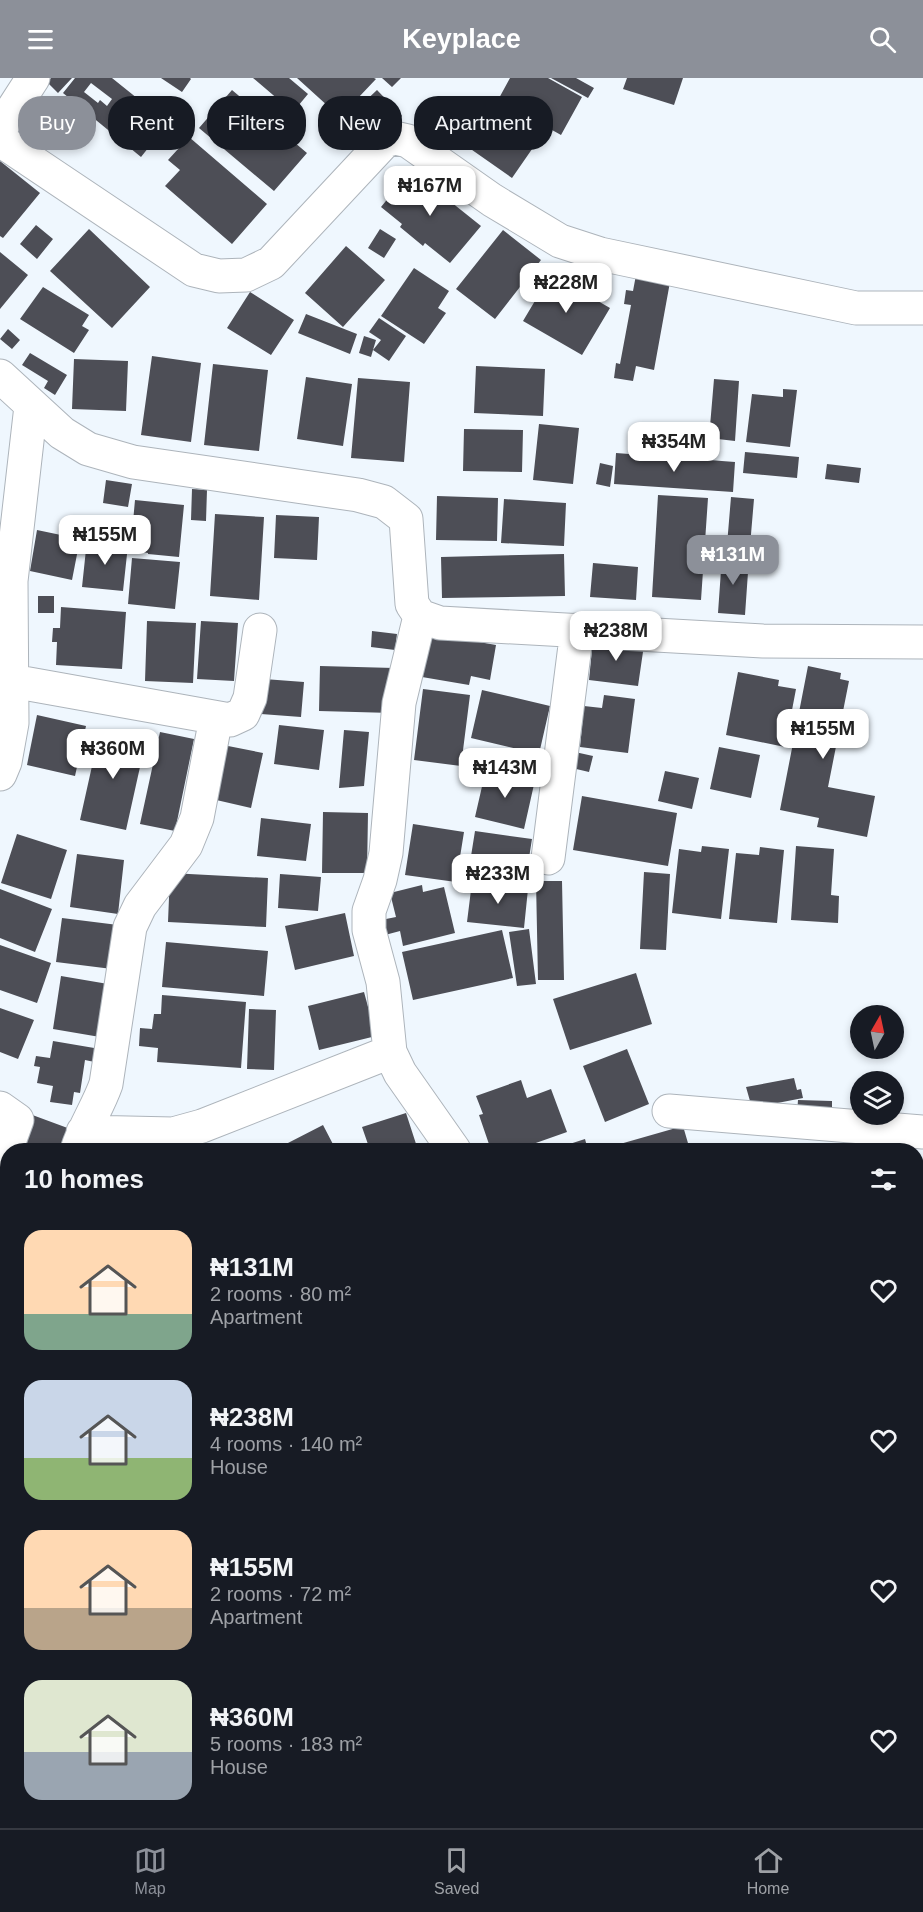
<!DOCTYPE html>
<meta charset="utf-8">
<style>
body{margin:0;font-family:Helvetica,sans-serif;background:#20242c;color:#f1f3f6;height:100vh;display:flex;flex-direction:column;font-size:22px;white-space:nowrap}
*{box-sizing:border-box;margin:0}
p{font-size:20px;color:#9ea1a6}
.icon{flex:none;width:33px;height:33px;fill:none;stroke:currentColor;stroke-width:2;stroke-linecap:round;stroke-linejoin:round}
.map{position:relative;flex:1;overflow:hidden}
.panel{position:absolute;left:0px;top:1065px;width:924px;height:686px;display:flex;flex-direction:column;background:#171b24;border-radius:24px 24px 0 0;box-shadow:0 3px 9px #0003}
.panel>*{flex:none}
.banner{position:absolute;left:18px;top:18px;width:600px;height:54px;display:flex;gap:12px}
.needle{width:39px;rotate:9deg}
.controls{position:absolute;left:850px;top:927px;display:grid;gap:12px}
.controls a{display:grid;place-items:center;width:54px;height:54px;border-radius:50%;background:#171b24;box-shadow:0 3px 9px #0003;font-size:30px}
.price{position:absolute;translate:-50% -51px;padding:0 14px;border-radius:12px;background:#fff;color:#222;font-size:20px;line-height:39px;filter:drop-shadow(0 2px 3px #0008)}
.price::after{content:'';position:absolute;left:50%;top:36px;width:18px;height:14px;margin-left:-9px;background:inherit;clip-path:polygon(0 0,100% 0,50% 100%)}
.price.selected{background:#8c9099;color:#fff}
ul{padding:0;list-style:none}
li{display:flex;align-items:center;gap:18px;height:150px;padding:0 24px}
li span{display:grid;place-items:center;flex:none;width:168px;height:120px;border-radius:18px;color:#555}
li>.icon{margin-inline-start:auto}
span .icon{width:72px;height:72px;fill:#fffc;stroke-width:1}
li b{font-size:26px}
h2{display:flex;justify-content:space-between;align-items:center;height:72px;padding:0 24px;font-size:26px}
.tag{padding:0 21px;border-radius:24px;background:#171b24;box-shadow:0 3px 9px #0003;font-size:21px;line-height:54px}
.tag.selected{background:#8c9099;color:#fff}
header{display:flex;justify-content:space-between;align-items:center;height:78px;padding:0 24px;background:#8c9099;color:#fff;font-size:27px;font-weight:700}
.tabs{display:flex;justify-content:space-around;align-items:center;height:84px;border-top:2px solid #363941;background:#171b24;font-size:16px;color:#9ea1a6}
.tabs a{display:grid;justify-items:center;gap:3px}
.tabs .selected{color:#8c9099}
.map>svg:first-child{display:block}
</style>
<header><svg class="icon" aria-label="menu" viewBox="0 0 24 24"><path d="M4 6h16M4 12h16M4 18h16"/></svg>Keyplace<svg class="icon" aria-label="search" viewBox="0 0 24 24"><circle cx="10" cy="10" r="6"/><path d="M15 15l6 6"/></svg></header>
<div class="map">
<svg width="923" height="1750" viewBox="0 0 923 1750">
<rect width="100%" height="100%" fill="#eff7fe"/>
<!-- building -->
<path fill="#4d4e56" fill-rule="evenodd" d="M51 0H72L58 15 47 4Z
M75 0H112L168 45 141 79 63 15ZM91 5 112 21 107 28 100 22 98 25 84 14ZM147 47 154 52 147 60 141 54Z
M161 0H190L191 1 182 14Z
M253 0H289L308 16 293 34Z
M297 0H374L376 1 340 39Z
M382 0H401L392 9Z
M510 0H548L582 19 561 57 498 22Z
M551 0H576L594 10 588 20Z
M627 0H683L674 27 623 11Z
M232 12 307 75 274 113 199 50Z
M377 12 402 38 365 72 340 47Z
M482 20 539 61 512 100 455 60Z
M189 59 267 126 232 166 165 108 180 92 168 82Z
M0 83 40 115 3 160 0 158Z
M411 92 481 148 450 185 425 165 423 168 400 149 402 146 381 129Z
M36 147 53 161 37 181 20 166Z
M89 151 150 209 112 250 50 193Z
M380 151 396 161 384 180 368 170Z
M503 152 541 182 495 241 456 211Z
M346 168 385 202 343 249 305 215Z
M0 174 28 197 0 231Z
M414 190 449 213 438 230 446 235 424 266 381 238Z
M551 196 610 230 582 277 523 243Z
M636 197 670 204 654 292 636 288 633 303 614 300 616 285 620 286 631 227 624 226 626 212 633 213Z
M43 209 89 237 82 248 89 252 74 275 20 241Z
M250 214 294 242 271 277 227 250Z
M306 236 357 256 350 276 298 255Z
M379 240 406 258 389 283 373 272 371 279 359 275 364 258 376 262 373 272 381 262 369 254Z
M8 251 20 262 12 271 0 261Z
M30 275 67 297 55 317 44 310 48 303 22 287Z
M152 278 201 285 191 364 141 357Z
M74 281 128 283 126 333 72 331Z
M213 286 268 292 259 373 204 367Z
M476 288 545 291 543 338 474 335Z
M306 299 352 306 343 368 297 361Z
M358 300 410 304 404 384 351 380Z
M714 301 739 303 735 363 709 360Z
M783 311 797 312 790 369 746 364 752 316 783 319Z
M539 346 579 350 573 406 533 402Z
M464 351 523 352 522 394 463 393Z
M745 374 799 379 797 400 743 395Z
M616 375 735 384 733 414 614 406Z
M600 385 613 388 610 409 596 406Z
M827 386 861 390 859 405 825 401Z
M106 402 132 406 128 429 103 425Z
M192 411 207 412 206 443 191 442Z
M658 417 708 420 701 522 652 519Z
M437 418 498 420 497 463 436 462Z
M731 419 754 421 750 468 727 467Z
M504 421 566 425 564 468 501 465Z
M135 422 184 427 179 479 148 476V475L138 473 139 469H143L144 454 138 453 136 466H131Z
M215 436 264 439 259 522 210 518Z
M276 437 319 439 317 482 274 480Z
M37 452 80 461 72 502 30 493Z
M87 462 128 467 123 513 82 509Z
M564 476 565 518 442 520 441 479Z
M722 478 749 480 745 537 718 535Z
M132 480 180 484 175 531 128 526Z
M593 485 638 489 636 522 590 519Z
M38 518H54V535H38Z
M61 529 126 534 122 591 56 587 57 564H52L53 550H60Z
M147 543 196 545 193 605 145 603Z
M201 543 238 545 234 603 197 601Z
M372 553 397 556 395 572 371 569Z
M429 555 496 567 490 602 471 598 469 607 422 599Z
M593 561 644 567 638 608 589 602Z
M320 588 394 590 392 635 319 633Z
M808 588 841 595 840 601 849 603 828 709 875 718 867 759 817 749 819 740 780 732Z
M738 594 779 602 778 608 796 611 785 669 726 657Z
M264 601 304 604 301 639 261 636Z
M423 611 470 617 461 688 414 682Z
M482 612 550 628 539 676 471 660Z
M604 617 635 621 628 675 580 669 584 628 602 630Z
M37 637 86 648 75 698 27 687Z
M279 647 324 652 319 692 274 686Z
M100 652 146 662 126 752 80 742Z
M344 652 369 654 364 708 339 710Z
M160 654 194 661 175 753 140 746Z
M223 667 263 675 251 730 212 721Z
M719 669 760 677 751 720 710 711Z
M575 674 593 678 589 694 572 690Z
M486 691 535 702 524 751 475 739Z
M665 693 699 700 692 731 658 723Z
M582 718 677 735 668 788 573 772Z
M323 734 368 735 367 795H322Z
M261 740 311 746 306 783 257 778Z
M413 746 464 754 456 804 405 797Z
M475 753 532 761 525 805 468 797Z
M17 756 67 772 51 821 1 805Z
M702 768 729 771 721 841 672 835 679 771 701 774Z
M796 768 834 771 831 817 839 818 838 845 791 842Z
M760 769 784 772 777 845 729 841 736 775 759 777Z
M77 776 124 782 118 836 70 829Z
M644 794 670 796 666 872 640 871Z
M170 795 268 800 266 849 168 844Z
M280 796 321 799 318 833 278 830Z
M536 803H562L564 902H538Z
M472 804 528 811 524 850 467 844Z
M422 807 423 814 444 809 455 855 403 868 400 853 385 857 381 842 396 839 390 815Z
M0 811 52 831 35 874 0 860Z
M345 835 354 878 295 892 285 848Z
M62 840 126 848 120 892 56 884Z
M529 851 536 906 517 908 509 854Z
M502 852 513 900 413 922 402 874Z
M166 864 268 873 264 918 162 909Z
M0 867 51 885 37 925 0 912Z
M636 895 652 946 570 972 553 921Z
M61 898 108 906 100 959 53 951Z
M364 914 376 958 319 972 308 928Z
M162 917 246 924 241 990 157 984 158 970 139 968 140 950 152 951 154 936H161Z
M0 930 34 942 18 981 0 974Z
M249 931 276 932 274 992 247 991Z
M53 963 106 972 104 986 85 982 80 1015 74 1014 72 1027 50 1024 53 1008 37 1005 40 989 34 988 36 978 50 980Z
M627 971 649 1026 605 1044 583 988Z
M794 1000 797 1012 801 1011 803 1020 752 1030 746 1009Z
M521 1002 527 1020 551 1011 567 1054 516 1072H491L479 1037 483 1036 476 1018Z
M798 1022 832 1023V1037L797 1036Z
M27 1035 73 1052 65 1072H13Z
M406 1035 418 1072H370L362 1049Z
M323 1047 336 1072H290L286 1066Z
M683 1048 690 1072H607L606 1070Z
M585 1061 588 1072H551Z
M8 1087V1126L0 1124V1105Z
M0 1161 8 1163V1211L0 1209Z
M0 1253 8 1255 7 1283 0 1281Z
M0 1614 8 1616V1687L0 1686Z
M382 1743H401L443 1750H381Z
M501 1743H535L534 1750H500Z
M562 1743 585 1747V1750H561Z"/>
<g fill="none" stroke-linecap="round" stroke-linejoin="round">
<!-- minor casing -->
<g stroke="#adb4bb" stroke-width="35">
<path id="minor" d="M0 51 33 0
M0 62 194 192 219 198 246 197 271 185 385 63 395 60 408 63 492 122 560 163 600 176 856 230H923
M0 298 62 355 88 371 133 384 358 417 384 424 406 441 412 526 420 538 440 545 763 563 923 564
M420 538 399 625 386 775 380 802 369 833V852L383 904 390 974 400 995 454 1072
M12 603 230 642 243 636 250 620 260 552
M0 696 5 684 12 645 11 503 31 328
M548 780 577 552
M0 1030 17 1042 0 1089
M669 1033 923 1054
M83 1054 173 1056 202 1048 390 974
M77 1072C84 1049 98 1029 106 1006L130 849 140 828 186 767 197 740 216 640
M0 1527 8 1530
M663 1743 688 1750
M336 1750 337 1743
M875 1750 890 1743"/>
</g>
<!-- highway casing -->
<g stroke="#adb4bb" stroke-width="35">
<path id="highway" d="M916 1526 923 1413
M904 1750 905 1743"/>
</g>
<!-- minor -->
<use href="#minor" stroke="#fff" stroke-width="33"/>
<!-- highway -->
<use href="#highway" stroke="#fff" stroke-width="33"/>
</g>
</svg>
<div class="controls">
<a><svg class="needle" viewBox="-14 -14 28 28"><path d="M0-13l5 13h-10z" fill="#e53935"/><path d="M0 13l5-13h-10z" fill="#9ea1a6"/></svg></a>
<a><svg class="icon" aria-label="layers" viewBox="0 0 24 24"><path d="M12 4l9 5-9 5-9-5zM3 14l9 5 9-5"/></svg></a>
</div>
<b class="price" style="left:430px;top:139px">₦167M</b>
<b class="price" style="left:566px;top:236px">₦228M</b>
<b class="price" style="left:674px;top:395px">₦354M</b>
<b class="price" style="left:105px;top:488px">₦155M</b>
<b class="price selected" style="left:733px;top:508px">₦131M</b>
<b class="price" style="left:616px;top:584px">₦238M</b>
<b class="price" style="left:823px;top:682px">₦155M</b>
<b class="price" style="left:113px;top:702px">₦360M</b>
<b class="price" style="left:505px;top:721px">₦143M</b>
<b class="price" style="left:498px;top:827px">₦233M</b>
<div class="banner">
<a class="tag selected">Buy</a>
<a class="tag">Rent</a>
<a class="tag">Filters</a>
<a class="tag">New</a>
<a class="tag">Apartment</a>
</div>
<section class="panel">
<h2>10 homes<svg class="icon" aria-label="filters" viewBox="0 0 24 24"><path d="M4 7h16M4 17h16"/><circle cx="9" cy="7" r="2"/><circle cx="15" cy="17" r="2"/></svg></h2>
<ul>
<li><span style="background:linear-gradient(#ffd9b3 70%,#7fa58c 0)"><svg class="icon" aria-label="home" viewBox="0 0 24 24"><path d="M3 11l9-7 9 7M6 9v11h12V9"/></svg></span><div><b>₦131M</b><p>2 rooms · 80 m²</p><p>Apartment</p></div><svg class="icon" aria-label="heart" viewBox="0 0 24 24"><path d="M12 20l-8-8c-3-5 5-10 8-4 3-6 11-1 8 4z"/></svg></li>
<li><span style="background:linear-gradient(#c9d6e8 65%,#8fb573 0)"><svg class="icon" aria-label="home" viewBox="0 0 24 24"><path d="M3 11l9-7 9 7M6 9v11h12V9"/></svg></span><div><b>₦238M</b><p>4 rooms · 140 m²</p><p>House</p></div><svg class="icon" aria-label="heart" viewBox="0 0 24 24"><path d="M12 20l-8-8c-3-5 5-10 8-4 3-6 11-1 8 4z"/></svg></li>
<li><span style="background:linear-gradient(#ffd9b3 65%,#b9a48a 0)"><svg class="icon" aria-label="home" viewBox="0 0 24 24"><path d="M3 11l9-7 9 7M6 9v11h12V9"/></svg></span><div><b>₦155M</b><p>2 rooms · 72 m²</p><p>Apartment</p></div><svg class="icon" aria-label="heart" viewBox="0 0 24 24"><path d="M12 20l-8-8c-3-5 5-10 8-4 3-6 11-1 8 4z"/></svg></li>
<li><span style="background:linear-gradient(#dfe7d0 60%,#9aa5b1 0)"><svg class="icon" aria-label="home" viewBox="0 0 24 24"><path d="M3 11l9-7 9 7M6 9v11h12V9"/></svg></span><div><b>₦360M</b><p>5 rooms · 183 m²</p><p>House</p></div><svg class="icon" aria-label="heart" viewBox="0 0 24 24"><path d="M12 20l-8-8c-3-5 5-10 8-4 3-6 11-1 8 4z"/></svg></li>
</ul>
</section>
</div>
<nav class="tabs">
<a class="selected"><svg class="icon" aria-label="map" viewBox="0 0 24 24"><path d="M3 6l6-2 6 2 6-2v14l-6 2-6-2-6 2zM9 4v14M15 6v14"/></svg>Map</a>
<a><svg class="icon" aria-label="saved" viewBox="0 0 24 24"><path d="M7 4h10v16l-5-4-5 4z"/></svg>Saved</a>
<a><svg class="icon" aria-label="home" viewBox="0 0 24 24"><path d="M3 11l9-7 9 7M6 9v11h12V9"/></svg>Home</a>
</nav>
